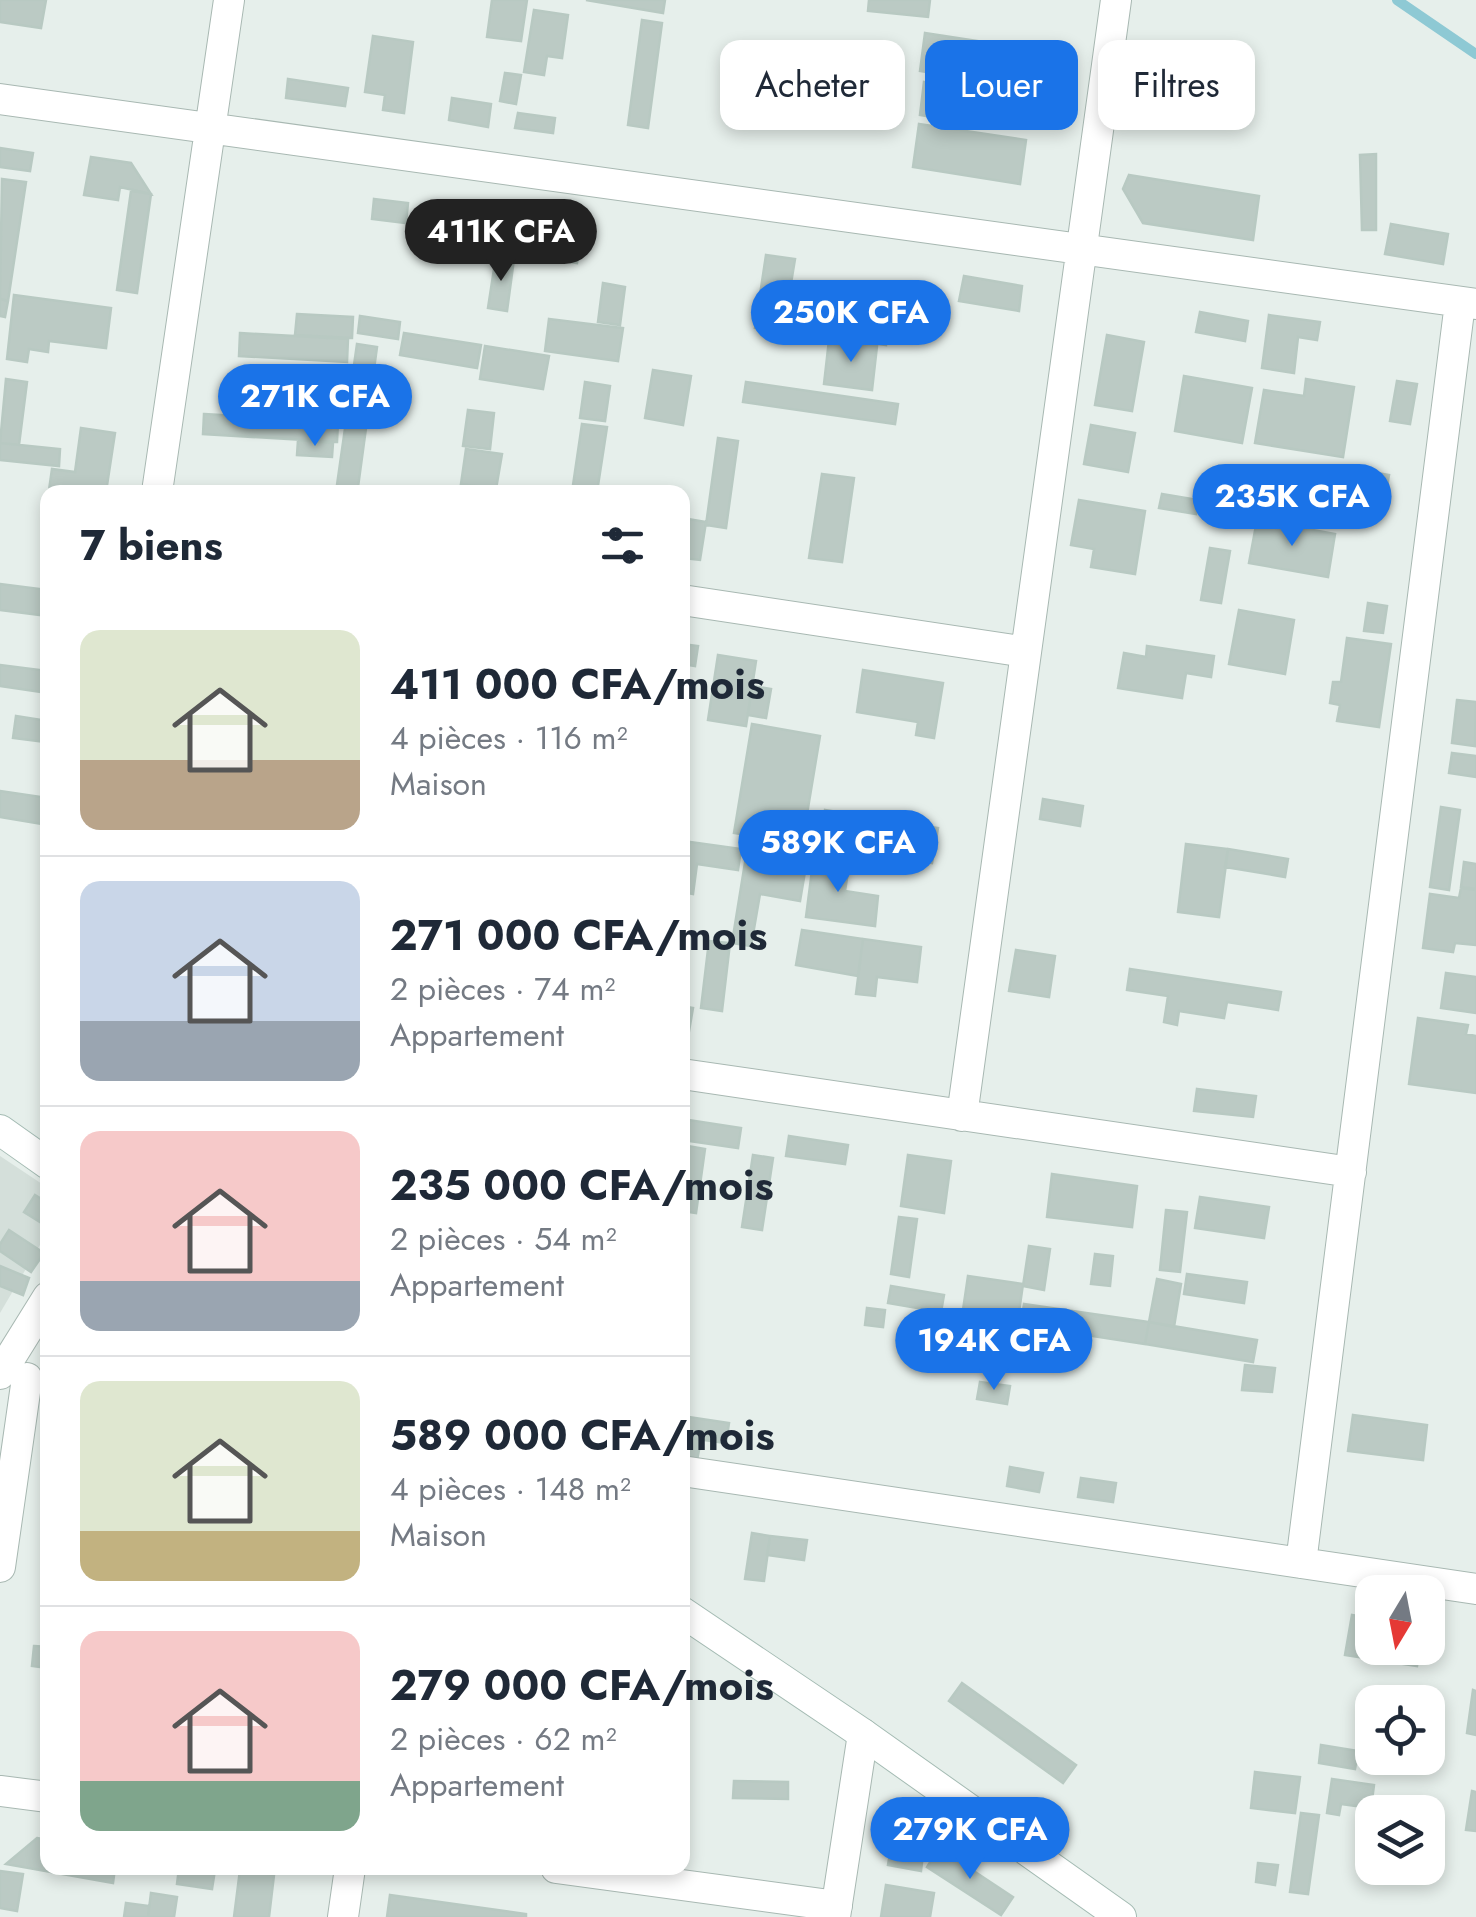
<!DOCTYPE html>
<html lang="fr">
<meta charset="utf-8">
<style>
body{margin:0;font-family:Jost,sans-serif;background:#f6f6f7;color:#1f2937;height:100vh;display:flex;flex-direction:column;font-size:38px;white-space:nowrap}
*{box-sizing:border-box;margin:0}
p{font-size:32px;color:#747a83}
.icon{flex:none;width:55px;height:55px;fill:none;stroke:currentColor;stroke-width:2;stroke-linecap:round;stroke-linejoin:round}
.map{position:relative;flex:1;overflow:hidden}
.drawer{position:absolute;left:40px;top:485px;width:650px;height:1390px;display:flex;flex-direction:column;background:#fff;border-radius:20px;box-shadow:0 5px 15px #0003}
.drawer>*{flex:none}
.banner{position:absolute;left:720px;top:40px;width:605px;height:90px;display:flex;gap:20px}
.needle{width:65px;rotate:190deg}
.tools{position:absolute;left:1355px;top:1575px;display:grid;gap:20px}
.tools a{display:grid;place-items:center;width:90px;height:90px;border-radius:20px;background:#fff;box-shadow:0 5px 15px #0003;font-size:50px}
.price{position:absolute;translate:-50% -85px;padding:0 22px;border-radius:35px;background:#1a73e8;color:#fff;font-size:32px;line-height:65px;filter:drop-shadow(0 2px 5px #0008)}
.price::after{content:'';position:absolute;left:50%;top:60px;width:30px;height:22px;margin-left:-15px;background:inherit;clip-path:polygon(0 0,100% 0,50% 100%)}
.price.active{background:#222;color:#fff}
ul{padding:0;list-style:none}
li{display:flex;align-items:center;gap:30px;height:250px;padding:0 40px}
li+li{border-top:2px solid #e0e1e3}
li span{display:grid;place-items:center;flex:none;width:280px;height:200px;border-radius:20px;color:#555}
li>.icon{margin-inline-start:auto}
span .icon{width:120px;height:120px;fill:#fffc;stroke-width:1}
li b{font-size:42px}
h2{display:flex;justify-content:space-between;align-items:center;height:120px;padding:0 40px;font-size:42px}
.pill{padding:0 35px;border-radius:20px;background:#fff;box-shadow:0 5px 15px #0003;font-size:35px;line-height:90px}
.pill.active{background:#1a73e8;color:#fff}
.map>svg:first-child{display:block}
</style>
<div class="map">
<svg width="1476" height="1917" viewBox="0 0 1476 1917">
<rect width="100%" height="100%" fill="#e6efeb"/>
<!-- built -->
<path fill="#d4dfda" d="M0 1156 48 1188 47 1233 0 1313Z"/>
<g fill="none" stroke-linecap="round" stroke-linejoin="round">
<!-- stream -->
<path stroke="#8ec9d4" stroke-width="10" d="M1397 0 1476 54"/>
</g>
<!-- building -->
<path fill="#bbcac4" stroke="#b8c9c2" stroke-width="2.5" d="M0 0H46L41 28 0 22Z
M492 0H527L521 41 487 37Z
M586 0H665L663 13Z
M869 0H930L928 17 868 11Z
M534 10 568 15 562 58 547 56 544 75 524 72Z
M642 20 662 23 648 128 628 125Z
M925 33 1017 47 1011 85 920 71Z
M373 36 413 42 404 113 383 110 385 95 365 92Z
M505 73 521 75 516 104 500 101Z
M288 79 348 88 345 106 286 98Z
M924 82 1001 94 996 127 920 115Z
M452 98 491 104 488 127 449 120Z
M518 113 555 118 553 133 515 128Z
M919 124 1026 140 1020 184 913 167Z
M0 148 33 153 30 171 0 167Z
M1376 154V230H1362L1360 155Z
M91 157 131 163 151 194 120 187 118 200 84 195Z
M1129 175 1259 196 1253 240 1143 223 1123 189Z
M2 179 26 182 8 301 0 299Z
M131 191 151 194 137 293 117 290Z
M374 199 408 203 406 223 372 219Z
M500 214 582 227 577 263 495 250Z
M1391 224 1448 234 1443 264 1385 254Z
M766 255 795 259 783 332 755 328Z
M496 256 514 259 507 311 488 308Z
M964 276 1022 286 1019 311 959 301Z
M603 283 625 287 620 325 598 322Z
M14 295 111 308 106 348 49 341 48 352 29 349 27 362 7 359Z
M0 299 8 301 5 317 0 316Z
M899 299 920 303 916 343 894 340Z
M844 300 891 306 886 345 839 338Z
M1200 312 1248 321 1245 341 1196 332Z
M297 314 353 317 352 338 295 335Z
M1269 315 1320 322 1317 340 1298 337 1294 373 1262 368Z
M360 316 400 322 398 339 358 333Z
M549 319 623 328 618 361 545 351Z
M240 333 348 339 347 362 239 356Z
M404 333 481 345 477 368 400 355Z
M1107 335 1144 342 1132 411 1095 405Z
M829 340 877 346 872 390 824 384Z
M357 344 377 347 358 487 393 492H336Z
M485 346 549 356 543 389 480 379Z
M653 370 691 376 683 425 645 418Z
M1184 376 1252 388 1242 443 1175 431Z
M6 379 27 382 19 445 0 443Z
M1306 379 1354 387 1343 457 1255 443 1264 390 1304 396Z
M1397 381 1417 384 1410 424 1390 421Z
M585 382 610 386 605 421 580 418Z
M746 382 898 404 895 424 743 402Z
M468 410 494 413 490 449 463 446Z
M204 414 338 422 337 442 203 434Z
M582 424 607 427 597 492H572Z
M1091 425 1135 433 1128 472 1084 464Z
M81 428 115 433 106 492 49 490 52 469 75 472Z
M718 438 738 441 726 528 706 525Z
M298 440 333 443 332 457 297 455Z
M0 443 60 449 59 466 0 460Z
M466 449 502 454 496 489 461 484Z
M1355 469 1389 475 1386 493 1352 487Z
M822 474 854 478 842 562 809 558Z
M1162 494 1198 500 1196 514 1159 508Z
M1079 500 1145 511 1135 574 1091 567 1094 549 1071 545Z
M682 518 706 522 700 560 682 558Z
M1257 520 1335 534 1328 577 1249 563Z
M1210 548 1230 551 1221 603 1201 600Z
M0 584 48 590V616L0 610Z
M1368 603 1387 606 1383 633 1364 631Z
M1239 610 1294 620 1285 674 1229 664Z
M1347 638 1391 644 1379 727 1337 721 1340 705 1330 703 1333 682H1341Z
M682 644 698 646 695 666 682 664Z
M1147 646 1214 656 1211 677 1186 673 1182 698 1118 688 1124 653 1146 657Z
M718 655 756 661 746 726 708 720Z
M0 665 48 671V693L0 686Z
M863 670 943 683 934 738 916 735 918 722 857 712Z
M752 686 771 689 766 718 748 715Z
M1457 700 1476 702 1475 746 1452 743Z
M16 716 48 721 46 742 13 738Z
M752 724 820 736 802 844 734 833Z
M1452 753 1476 756V777L1449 773Z
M0 791 48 798V825L0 817Z
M1043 799 1083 806 1080 826 1040 819Z
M1441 807 1460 810 1449 890 1430 887Z
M825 810 938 828 932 863 819 845Z
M683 841 741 849 738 870 697 864 693 894 682 892Z
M748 844 808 854 800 901 760 894 751 946 732 943Z
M1186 844 1228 849 1219 917 1178 912Z
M1228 849 1288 859 1285 877 1225 867Z
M814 855 850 859 845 891 878 896 875 926 806 917Z
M1464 862 1476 864V889L1461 887Z
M1461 888 1476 890V945L1455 943 1453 952 1423 948 1430 894 1459 898Z
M802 930 863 939 858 976 796 965Z
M863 939 921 947 917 982 877 977 875 996 856 994Z
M709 941 730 943 722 1011 701 1008Z
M1016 950 1055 956 1049 997 1009 991Z
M1130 969 1281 992 1278 1010 1227 1002 1224 1018 1179 1011 1177 1025 1164 1022 1168 996 1127 990Z
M1446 973 1476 977V1013L1441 1008Z
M682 1006 693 1008 688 1037 682 1036Z
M1418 1018 1468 1025 1466 1034 1476 1036V1093L1409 1084Z
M1197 1089 1256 1096 1253 1117 1194 1111Z
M682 1119 741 1128 738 1148 682 1140Z
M789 1136 848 1145 845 1164 786 1156Z
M682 1145 705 1149 696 1213 682 1211Z
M753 1155 773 1158 762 1230 742 1227Z
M908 1155 951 1161 944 1213 901 1206Z
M1052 1174 1137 1186 1132 1227 1047 1217Z
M35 1195 48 1203V1227L24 1212Z
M1200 1197 1269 1207 1264 1238 1195 1228Z
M1166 1210 1187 1212 1180 1272 1160 1270Z
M899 1217 917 1219 909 1277 891 1274Z
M9 1230 44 1253 31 1272 0 1251V1244Z
M1029 1246 1050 1249 1044 1290 1023 1286Z
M1095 1254 1113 1256 1110 1286 1091 1284Z
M0 1266 29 1278 23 1295 0 1286Z
M1187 1274 1247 1282 1244 1303 1184 1294Z
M968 1276 1023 1284 1018 1319 963 1310Z
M1157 1279 1181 1284 1174 1327 1149 1322Z
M891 1286 944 1295 941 1312 888 1303Z
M1024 1304 1149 1322 1145 1344 1021 1325Z
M867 1308 885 1310 883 1327 865 1325Z
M962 1318 1012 1325 1008 1359 957 1351Z
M1149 1322 1257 1340 1253 1362 1145 1344Z
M1245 1365 1275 1368 1272 1392 1242 1390Z
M980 1382 1010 1386 1007 1404 977 1399Z
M1353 1415 1427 1425 1423 1460 1348 1451Z
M682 1416 729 1423 726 1443 682 1437Z
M682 1437 701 1440 697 1460 682 1458Z
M1010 1467 1043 1473 1039 1492 1007 1486Z
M1081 1478 1116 1483 1113 1502 1078 1497Z
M752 1533 770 1536 764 1581 745 1579Z
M770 1536 807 1540 804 1560 767 1555Z
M1352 1615 1372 1618V1648H1420L1417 1666 1345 1655Z
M34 1646 48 1647V1668L32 1666Z
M962 1683 1076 1765 1063 1783 949 1701Z
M1473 1690 1476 1691V1735L1467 1733Z
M1321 1745 1358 1751 1355 1769 1319 1763Z
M1255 1772 1300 1777 1295 1813 1251 1808Z
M1332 1779 1374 1785 1371 1808 1341 1804 1339 1815 1327 1813Z
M734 1781 788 1782V1799L733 1798Z
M1472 1791 1476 1792V1831L1466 1830Z
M1301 1813 1319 1815 1308 1894 1290 1892Z
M37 1838 48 1840V1868H115L113 1883 6 1864Z
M892 1841 924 1846 921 1871 888 1865Z
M939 1848 1013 1897 1001 1915 927 1867Z
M1258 1863 1278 1865 1275 1885 1256 1882Z
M179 1868 215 1870 212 1889 177 1884Z
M240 1870 274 1875 269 1917H234Z
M0 1871 23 1874 17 1911 0 1908Z
M886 1885 934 1893 930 1917H881Z
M151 1893 177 1897 174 1917H148Z
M390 1895 526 1914V1917H387Z
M126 1903 149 1906 148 1917H124Z"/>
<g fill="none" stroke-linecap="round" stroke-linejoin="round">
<!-- street casing -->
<g stroke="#a8b8b2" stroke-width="32">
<path id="street" d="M0 99 1476 304
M157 492 229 0
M682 600 1026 652
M682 1074 1351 1172
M962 1116 1116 0
M0 1374 48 1297
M682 1471 1476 1589
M1301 1563 1460 303
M0 1567 27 1378
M0 1791 48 1797
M556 1868 837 1906
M343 1917 350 1868
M835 1917 863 1734"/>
</g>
<!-- secondary casing -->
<g stroke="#a4bbb3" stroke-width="32">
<path id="secondary" d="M0 1130 48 1164
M682 1612 863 1734 1121 1917"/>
</g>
<!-- street -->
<use href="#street" stroke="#fff" stroke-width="30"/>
<!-- secondary -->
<use href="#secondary" stroke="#fff" stroke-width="30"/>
</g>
</svg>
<div class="tools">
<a><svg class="needle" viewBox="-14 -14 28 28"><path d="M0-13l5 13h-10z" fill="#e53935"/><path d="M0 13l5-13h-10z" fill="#747a83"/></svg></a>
<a><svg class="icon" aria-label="locate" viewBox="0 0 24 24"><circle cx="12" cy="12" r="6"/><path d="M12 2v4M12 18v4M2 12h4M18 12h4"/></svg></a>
<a><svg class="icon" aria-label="layers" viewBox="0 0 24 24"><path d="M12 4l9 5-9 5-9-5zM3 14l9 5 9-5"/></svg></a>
</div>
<b class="price active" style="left:501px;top:284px">411K CFA</b>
<b class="price" style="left:851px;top:365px">250K CFA</b>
<b class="price" style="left:315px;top:449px">271K CFA</b>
<b class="price" style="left:1292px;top:549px">235K CFA</b>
<b class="price" style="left:838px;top:895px">589K CFA</b>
<b class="price" style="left:994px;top:1393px">194K CFA</b>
<b class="price" style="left:970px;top:1882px">279K CFA</b>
<div class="banner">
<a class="pill">Acheter</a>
<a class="pill active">Louer</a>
<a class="pill">Filtres</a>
</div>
<section class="drawer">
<h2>7 biens<svg class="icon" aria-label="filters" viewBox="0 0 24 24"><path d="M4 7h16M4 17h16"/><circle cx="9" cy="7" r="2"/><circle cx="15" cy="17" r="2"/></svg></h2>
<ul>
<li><span style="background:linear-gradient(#dfe7d0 65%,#b9a48a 0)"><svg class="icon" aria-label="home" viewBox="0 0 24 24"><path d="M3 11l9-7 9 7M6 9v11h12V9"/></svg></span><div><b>411 000 CFA/mois</b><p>4 pièces · 116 m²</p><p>Maison</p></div></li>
<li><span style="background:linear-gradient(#c9d6e8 70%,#9aa5b1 0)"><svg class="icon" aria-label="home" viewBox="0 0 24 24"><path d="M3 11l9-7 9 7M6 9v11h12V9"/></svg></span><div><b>271 000 CFA/mois</b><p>2 pièces · 74 m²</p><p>Appartement</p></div></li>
<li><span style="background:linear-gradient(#f6c9c9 75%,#9aa5b1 0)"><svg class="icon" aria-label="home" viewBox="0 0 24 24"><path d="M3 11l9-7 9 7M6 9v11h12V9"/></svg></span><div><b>235 000 CFA/mois</b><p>2 pièces · 54 m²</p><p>Appartement</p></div></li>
<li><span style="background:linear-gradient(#dfe7d0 75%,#c2b280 0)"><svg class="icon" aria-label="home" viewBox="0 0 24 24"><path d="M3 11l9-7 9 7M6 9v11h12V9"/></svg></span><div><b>589 000 CFA/mois</b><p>4 pièces · 148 m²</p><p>Maison</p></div></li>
<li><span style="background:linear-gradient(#f6c9c9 75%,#7fa58c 0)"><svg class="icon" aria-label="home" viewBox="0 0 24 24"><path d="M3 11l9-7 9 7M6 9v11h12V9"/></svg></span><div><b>279 000 CFA/mois</b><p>2 pièces · 62 m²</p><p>Appartement</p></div></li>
</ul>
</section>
</div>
